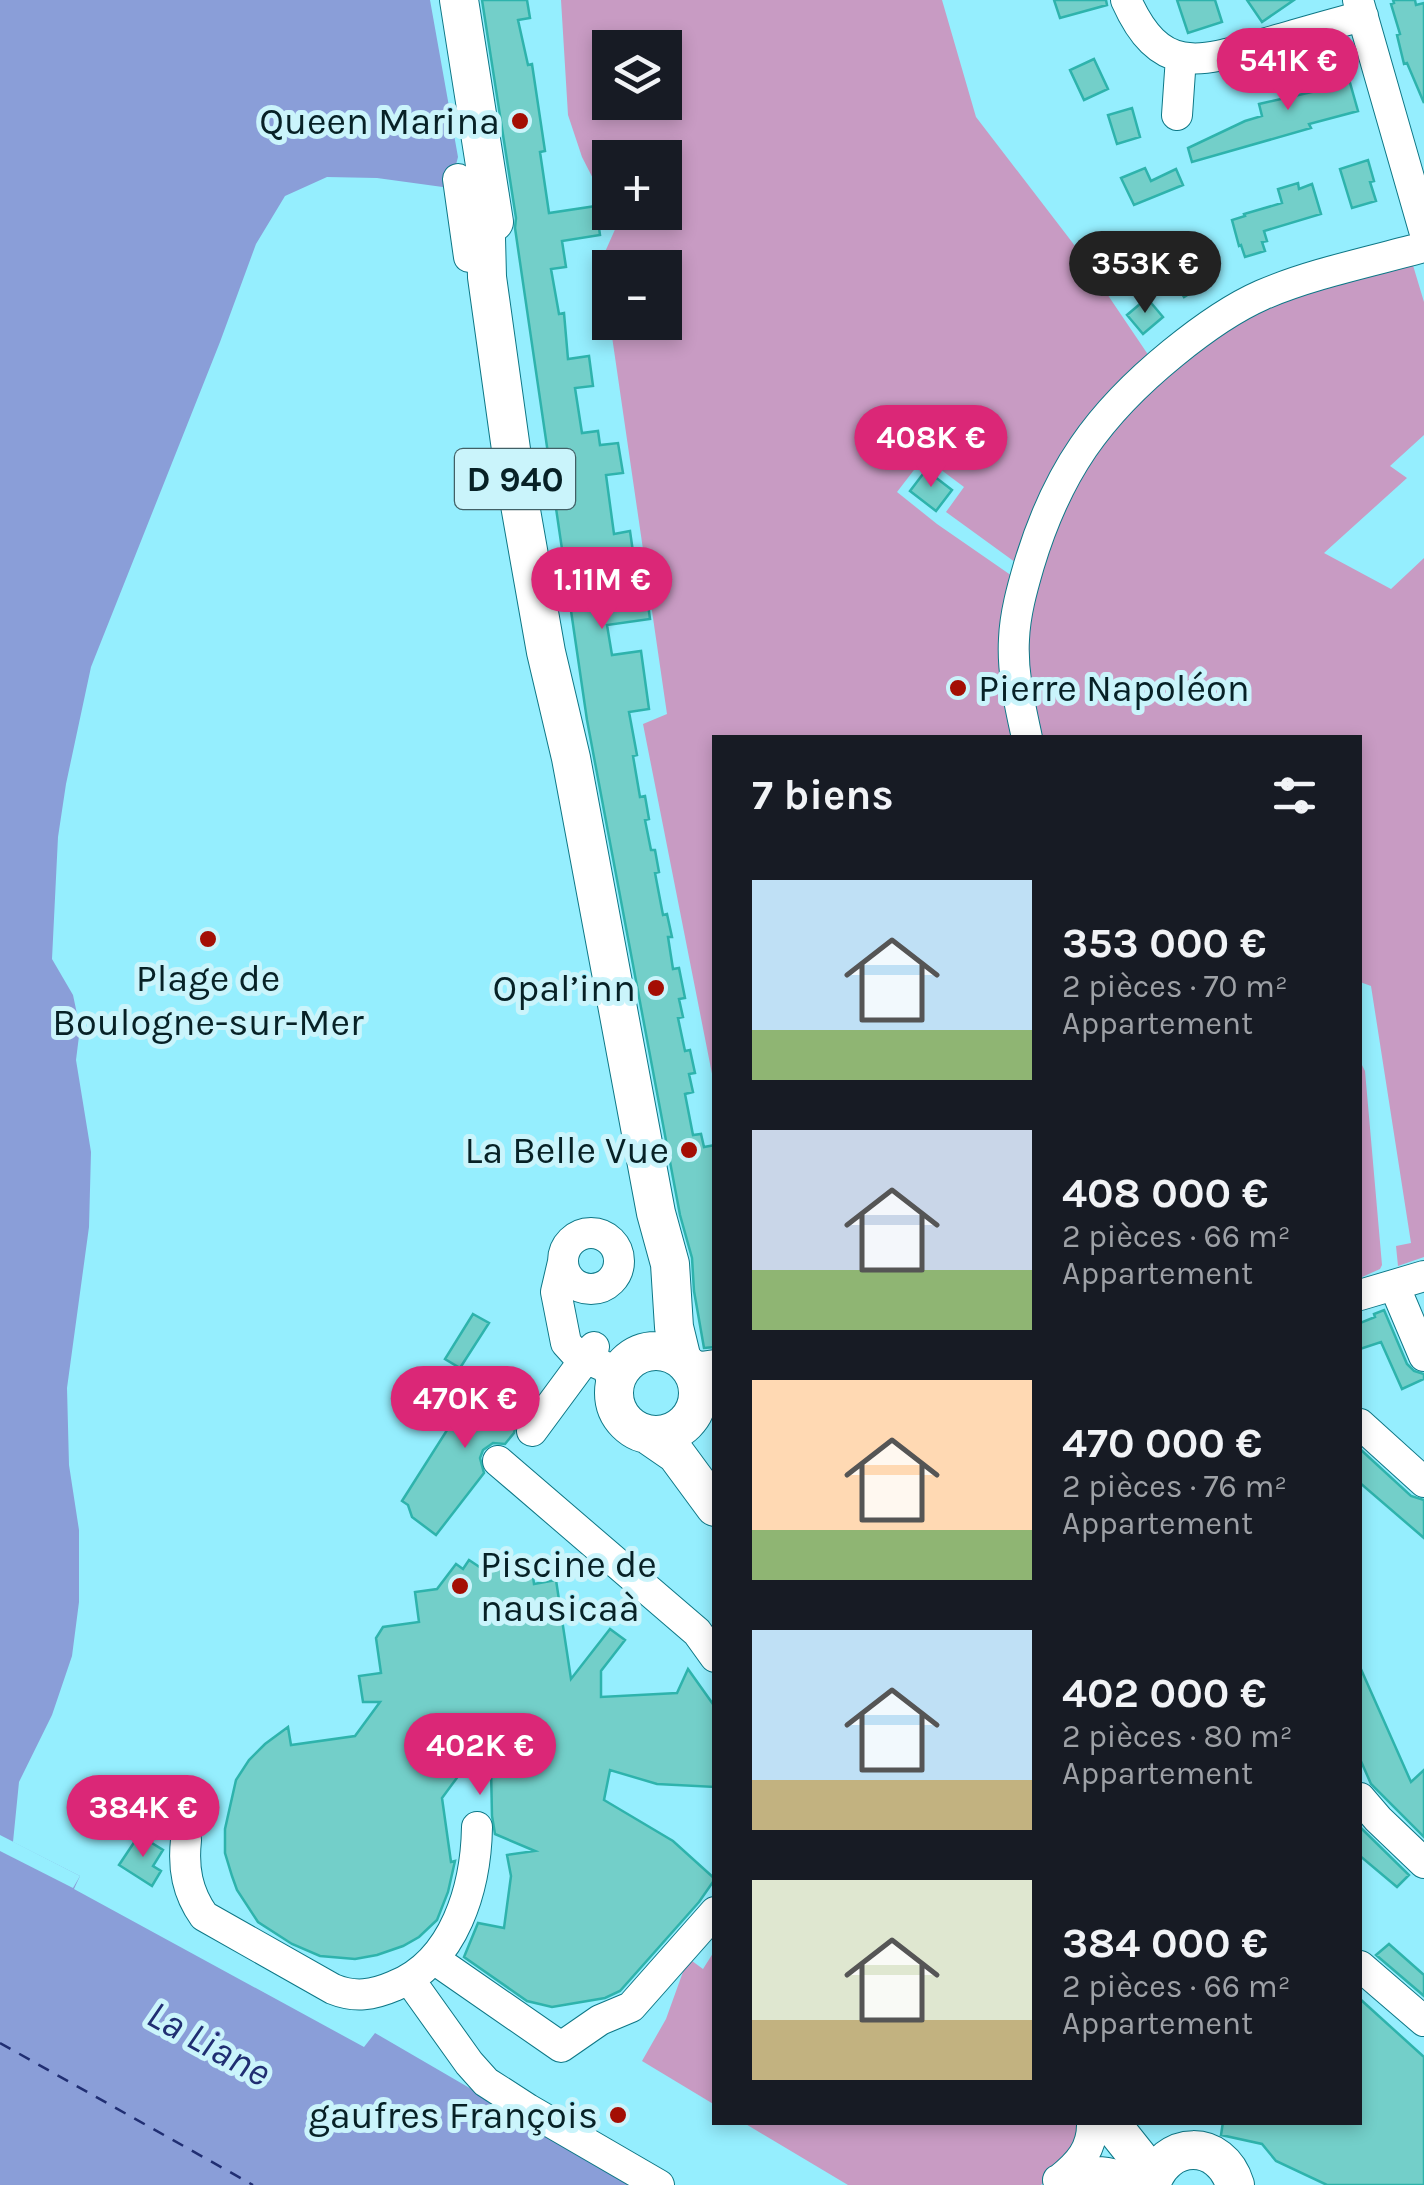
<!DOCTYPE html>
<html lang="fr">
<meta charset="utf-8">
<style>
body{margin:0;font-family:Karla,sans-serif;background:#20242c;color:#f1f3f6;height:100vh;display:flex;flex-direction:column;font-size:38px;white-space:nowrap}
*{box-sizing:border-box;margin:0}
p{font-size:32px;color:#9ea1a6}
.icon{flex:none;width:55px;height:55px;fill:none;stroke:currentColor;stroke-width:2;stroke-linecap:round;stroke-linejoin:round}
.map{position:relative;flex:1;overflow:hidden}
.side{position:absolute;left:712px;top:735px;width:650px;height:1390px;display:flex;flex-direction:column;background:#171b24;border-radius:0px;box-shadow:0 5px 15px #0003}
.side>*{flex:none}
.controls{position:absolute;left:592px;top:30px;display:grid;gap:20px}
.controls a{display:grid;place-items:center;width:90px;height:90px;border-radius:0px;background:#171b24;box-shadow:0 5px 15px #0003;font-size:50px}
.price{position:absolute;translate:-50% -85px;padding:0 22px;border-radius:35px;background:#db2777;color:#fff;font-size:32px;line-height:65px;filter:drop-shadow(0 2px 5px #0008)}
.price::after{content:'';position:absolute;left:50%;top:60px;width:30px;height:22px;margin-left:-15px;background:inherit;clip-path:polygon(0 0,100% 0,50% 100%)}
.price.current{background:#222;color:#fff}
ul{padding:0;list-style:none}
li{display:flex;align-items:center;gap:30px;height:250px;padding:0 40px}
li span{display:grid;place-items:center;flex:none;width:280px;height:200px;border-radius:0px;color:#555}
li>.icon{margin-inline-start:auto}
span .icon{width:120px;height:120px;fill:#fffc;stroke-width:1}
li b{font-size:42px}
h2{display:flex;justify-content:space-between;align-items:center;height:120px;padding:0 40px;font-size:42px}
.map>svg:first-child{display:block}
</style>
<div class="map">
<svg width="1424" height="2185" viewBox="0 0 1424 2185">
<rect width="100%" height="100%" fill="#95eefe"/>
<!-- green -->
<path fill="#c89bc3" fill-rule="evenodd" d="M561 0H942L976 117 1072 242 1151 359 1019 565 946 512 964 487 924 457 897 492 937 524 1015 578 1019 737 715 738V1089L643 724 667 714 601 261 617 225 610 212H665V158H610V212L582 157 568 115ZM610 48H665V102H610ZM610 268H665V322H610Z
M1412 262 1424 302V435L1390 466 1407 478 1324 553 1391 589 1424 558V1257L1398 1266 1396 1246 1411 1243 1371 986 1360 982V738H1036L1023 670 1034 580 1085 462 1167 369 1273 301Z
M1360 1061 1365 1071 1382 1265 1380 1269 1360 1278Z
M715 1950V2105L642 2061 666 2019 688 1958 703 1969Z
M744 2123H1081L1084 2146 1041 2185H848Z"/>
<!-- water -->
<path fill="#8a9ed8" d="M0 0H430L458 157 450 188 377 178 327 177 285 196 256 244 220 342 91 667 66 784 58 837 52 959 73 995 80 1028 76 1060 91 1152 89 1227 67 1388 69 1465 79 1530V1602L72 1656 52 1715 19 1782 13 1842 80 1876 74 1889 364 2047 375 2033 636 2185H0Z"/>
<!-- pier -->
<path fill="#95eefe" d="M0 1835 80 1876 73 1888 0 1851Z"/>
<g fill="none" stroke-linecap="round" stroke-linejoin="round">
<!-- ferry -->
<path stroke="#202e72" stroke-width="2.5" stroke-dasharray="12 10" stroke-linecap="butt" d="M0 2043 253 2185"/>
</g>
<!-- building -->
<path fill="#73cfc9" stroke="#2eb3ac" stroke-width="2.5" d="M482 0H527L530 18 518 20 528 65 532 64 545 151 540 152 549 213 596 206 600 235 562 241 566 267 551 269 559 314 564 313 568 359 589 356 593 386 575 388 582 433 598 431 600 445 618 443 623 473 606 475 614 534 630 531 633 552 596 557 601 596 646 589 650 619 607 625 612 655 641 651 649 709 629 712 637 755 633 756 640 797 645 796 649 819 645 820 651 850H655L659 872 655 873 663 915 667 914 672 937H668L673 969 679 968 685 998 679 999 683 1017 678 1018 685 1051 690 1050 695 1073 689 1074 693 1092 685 1094 693 1135 701 1134 704 1147 715 1145V1347L704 1348 694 1291 692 1258 680 1215 587 720 515 228 516 218Z
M1054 0H1106L1107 5 1060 18Z
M1177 0H1215L1222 22 1188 33Z
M1247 0H1294L1262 22Z
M1393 0H1415L1416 5 1424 3V103L1407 63 1404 64 1397 35 1400 34 1391 4 1394 3Z
M1343 58 1358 111 1309 124 1311 128 1192 162 1188 148 1245 121 1262 116 1259 104 1316 91 1309 68Z
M1094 59 1108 89 1084 100 1070 70Z
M1132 108 1140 137 1117 144 1108 115Z
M1368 160 1374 181 1370 182 1376 201 1352 208 1340 169Z
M1145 168 1151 181 1176 169 1183 185 1134 205 1121 178Z
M1298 183 1299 189 1312 184 1321 214 1264 231 1267 241 1262 242 1265 251 1245 257 1241 245 1239 246 1232 220 1245 216 1244 214 1282 203 1278 189Z
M1183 244 1207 283 1184 297 1160 258Z
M1147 298 1163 317 1143 334 1127 315Z
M926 470 952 490 936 511 910 491Z
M1384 1310 1407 1364 1414 1371 1424 1374V1379L1402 1389 1381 1342 1360 1349V1323L1375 1317 1374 1314Z
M473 1314 489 1323 460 1368 445 1359Z
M497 1369 517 1397 526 1393 534 1396 517 1420 514 1433 505 1444 493 1443 483 1450 480 1458 484 1473 436 1535 412 1517 408 1505 402 1501 482 1375 490 1379Z
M1360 1449 1411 1496 1424 1500V1538L1360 1483Z
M469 1560 481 1568 531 1561 534 1584 556 1580 571 1679 610 1629 625 1640 601 1671V1697L677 1693 688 1669 715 1707V1787L657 1784 610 1770 604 1800 673 1841 715 1879 699 1902 620 1991 605 1998 552 2007 527 2001 464 1957 478 1923 504 1928 511 1876 507 1855 535 1851 495 1834 492 1816 491 1768 459 1775 442 1798 451 1862 455 1861 448 1892 437 1920 419 1937 403 1946 377 1955 355 1959 320 1956 292 1944 258 1922 237 1890 232 1876 225 1853V1829L236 1780 249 1760 265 1744 288 1727 291 1745 355 1736 380 1702H363L359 1676 381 1673 376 1638 383 1627 419 1622 415 1592 437 1589 456 1564 463 1569Z
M1360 1667 1411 1782 1424 1770V1837L1371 1784 1360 1759Z
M1360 1827 1409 1875 1397 1887 1360 1856Z
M139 1835 163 1850 153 1866 161 1871 152 1886 119 1865Z
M1389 1944 1424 1975V1996L1376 1955Z
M1360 1999 1424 2057V2185H1327L1276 2161 1262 2144 1221 2135 1223 2122H1360Z"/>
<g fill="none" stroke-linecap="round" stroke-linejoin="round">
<!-- minor casing -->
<g stroke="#0d7786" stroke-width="32">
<path id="minor" d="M1126 0C1160 76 1199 63 1266 43 1298 34 1331 24 1363 16
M1358 0 1424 230
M1177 115 1181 57
M458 179 469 257
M1027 738C1020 705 1012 673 1014 639 1015 614 1022 589 1029 565 1057 472 1098 414 1173 353 1200 331 1230 309 1262 295 1310 274 1373 261 1424 247
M563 1261a28 28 0 1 1 56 0a28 28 0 1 1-56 0Z
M563 1262 556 1292 566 1343 576 1354 608 1368 614 1389
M1394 1285 1424 1356
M1360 1295 1424 1276
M687 1364 701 1367 715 1365
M1360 1424 1424 1482
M532 1431 594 1347
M498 1461 697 1632 715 1657
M1360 1798 1378 1819 1424 1863
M186 1840C183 1868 187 1892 204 1916L333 1989C355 1998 373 1995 394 1986 455 1962 476 1887 477 1827
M434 1959 561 2047 600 2020 631 2007 715 1912
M1360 1966 1424 2021
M409 1979 469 2063 486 2082 528 2109 659 2185
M1058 2180C1084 2170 1111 2167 1134 2185
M1059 2180C1079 2164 1093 2149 1092 2122"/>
</g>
<!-- major casing -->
<g stroke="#0d7786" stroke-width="40">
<path id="major" d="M459 0 494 222
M490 196 486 238 487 277 514 471 546 652 571 758 656 1213 670 1264 674 1327 682 1360
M614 1393a42 42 0 1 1 84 0a42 42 0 1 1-84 0Z
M647 1434 676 1454 715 1507
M1110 2122 1141 2161 1152 2181
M1151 2185C1165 2139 1221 2138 1235 2185"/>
</g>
<!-- minor -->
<use href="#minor" stroke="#fff" stroke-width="30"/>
<!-- major -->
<use href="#major" stroke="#fff" stroke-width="38"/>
</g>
<!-- markers -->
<g fill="#a40e04" stroke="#caf4fb" stroke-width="4">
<circle cx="520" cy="121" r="10"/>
<circle cx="958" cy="688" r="10"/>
<circle cx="208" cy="939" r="10"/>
<circle cx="656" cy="988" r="10"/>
<circle cx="689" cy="1150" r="10"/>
<circle cx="460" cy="1586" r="10"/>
<circle cx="618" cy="2115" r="10"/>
</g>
<g text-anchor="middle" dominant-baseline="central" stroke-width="10" stroke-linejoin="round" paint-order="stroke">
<!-- shield labels -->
<rect fill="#caf4fb" stroke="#426066" stroke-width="2.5" x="455" y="449" width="120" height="60" rx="8"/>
<g font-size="35" font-weight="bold" fill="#072126">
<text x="515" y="479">D 940</text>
</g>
<!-- poi labels -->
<g font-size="38" fill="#072126" stroke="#caf4fb" text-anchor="end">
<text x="500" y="121">Queen Marina</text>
<text x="978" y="688" text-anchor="start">Pierre Napoléon</text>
<text x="208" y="978" text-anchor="middle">Plage de<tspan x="208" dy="44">Boulogne-sur-Mer</tspan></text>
<text x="636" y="988">Opal’inn</text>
<text x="669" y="1150">La Belle Vue</text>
<text x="480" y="1564" text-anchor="start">Piscine de<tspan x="480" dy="44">nausicaà</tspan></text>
<text x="598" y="2115">gaufres François</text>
</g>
<!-- water labels -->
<g font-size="40" font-style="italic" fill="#202e72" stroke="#caf4fb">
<text transform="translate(209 2043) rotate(29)">La Liane</text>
</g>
</g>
</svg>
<div class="controls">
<a><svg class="icon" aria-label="layers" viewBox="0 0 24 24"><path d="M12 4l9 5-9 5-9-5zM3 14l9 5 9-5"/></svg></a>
<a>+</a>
<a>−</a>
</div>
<b class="price" style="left:1288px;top:113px">541K €</b>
<b class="price current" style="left:1145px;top:316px">353K €</b>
<b class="price" style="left:931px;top:490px">408K €</b>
<b class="price" style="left:602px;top:632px">1.11M €</b>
<b class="price" style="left:465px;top:1451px">470K €</b>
<b class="price" style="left:480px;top:1798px">402K €</b>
<b class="price" style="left:143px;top:1860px">384K €</b>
<section class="side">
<h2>7 biens<svg class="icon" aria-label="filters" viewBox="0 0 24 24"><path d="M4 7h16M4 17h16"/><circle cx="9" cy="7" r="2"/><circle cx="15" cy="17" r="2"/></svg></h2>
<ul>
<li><span style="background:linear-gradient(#bfe0f5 75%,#8fb573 0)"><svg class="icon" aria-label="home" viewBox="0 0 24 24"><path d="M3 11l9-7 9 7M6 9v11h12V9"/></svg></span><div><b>353 000 €</b><p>2 pièces · 70 m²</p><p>Appartement</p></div></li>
<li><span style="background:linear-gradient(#c9d6e8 70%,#8fb573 0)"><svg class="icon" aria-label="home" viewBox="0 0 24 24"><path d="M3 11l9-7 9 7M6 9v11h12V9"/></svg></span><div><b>408 000 €</b><p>2 pièces · 66 m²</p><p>Appartement</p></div></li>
<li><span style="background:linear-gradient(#ffd9b3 75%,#8fb573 0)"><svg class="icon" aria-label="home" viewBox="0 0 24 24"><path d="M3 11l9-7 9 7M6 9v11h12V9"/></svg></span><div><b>470 000 €</b><p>2 pièces · 76 m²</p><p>Appartement</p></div></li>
<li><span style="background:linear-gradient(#bfe0f5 75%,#c2b280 0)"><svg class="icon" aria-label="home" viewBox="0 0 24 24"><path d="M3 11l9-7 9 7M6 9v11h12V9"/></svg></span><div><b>402 000 €</b><p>2 pièces · 80 m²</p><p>Appartement</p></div></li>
<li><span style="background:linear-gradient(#dfe7d0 70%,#c2b280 0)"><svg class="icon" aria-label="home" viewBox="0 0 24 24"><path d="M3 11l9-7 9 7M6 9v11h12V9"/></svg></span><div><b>384 000 €</b><p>2 pièces · 66 m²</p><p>Appartement</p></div></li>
</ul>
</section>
</div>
